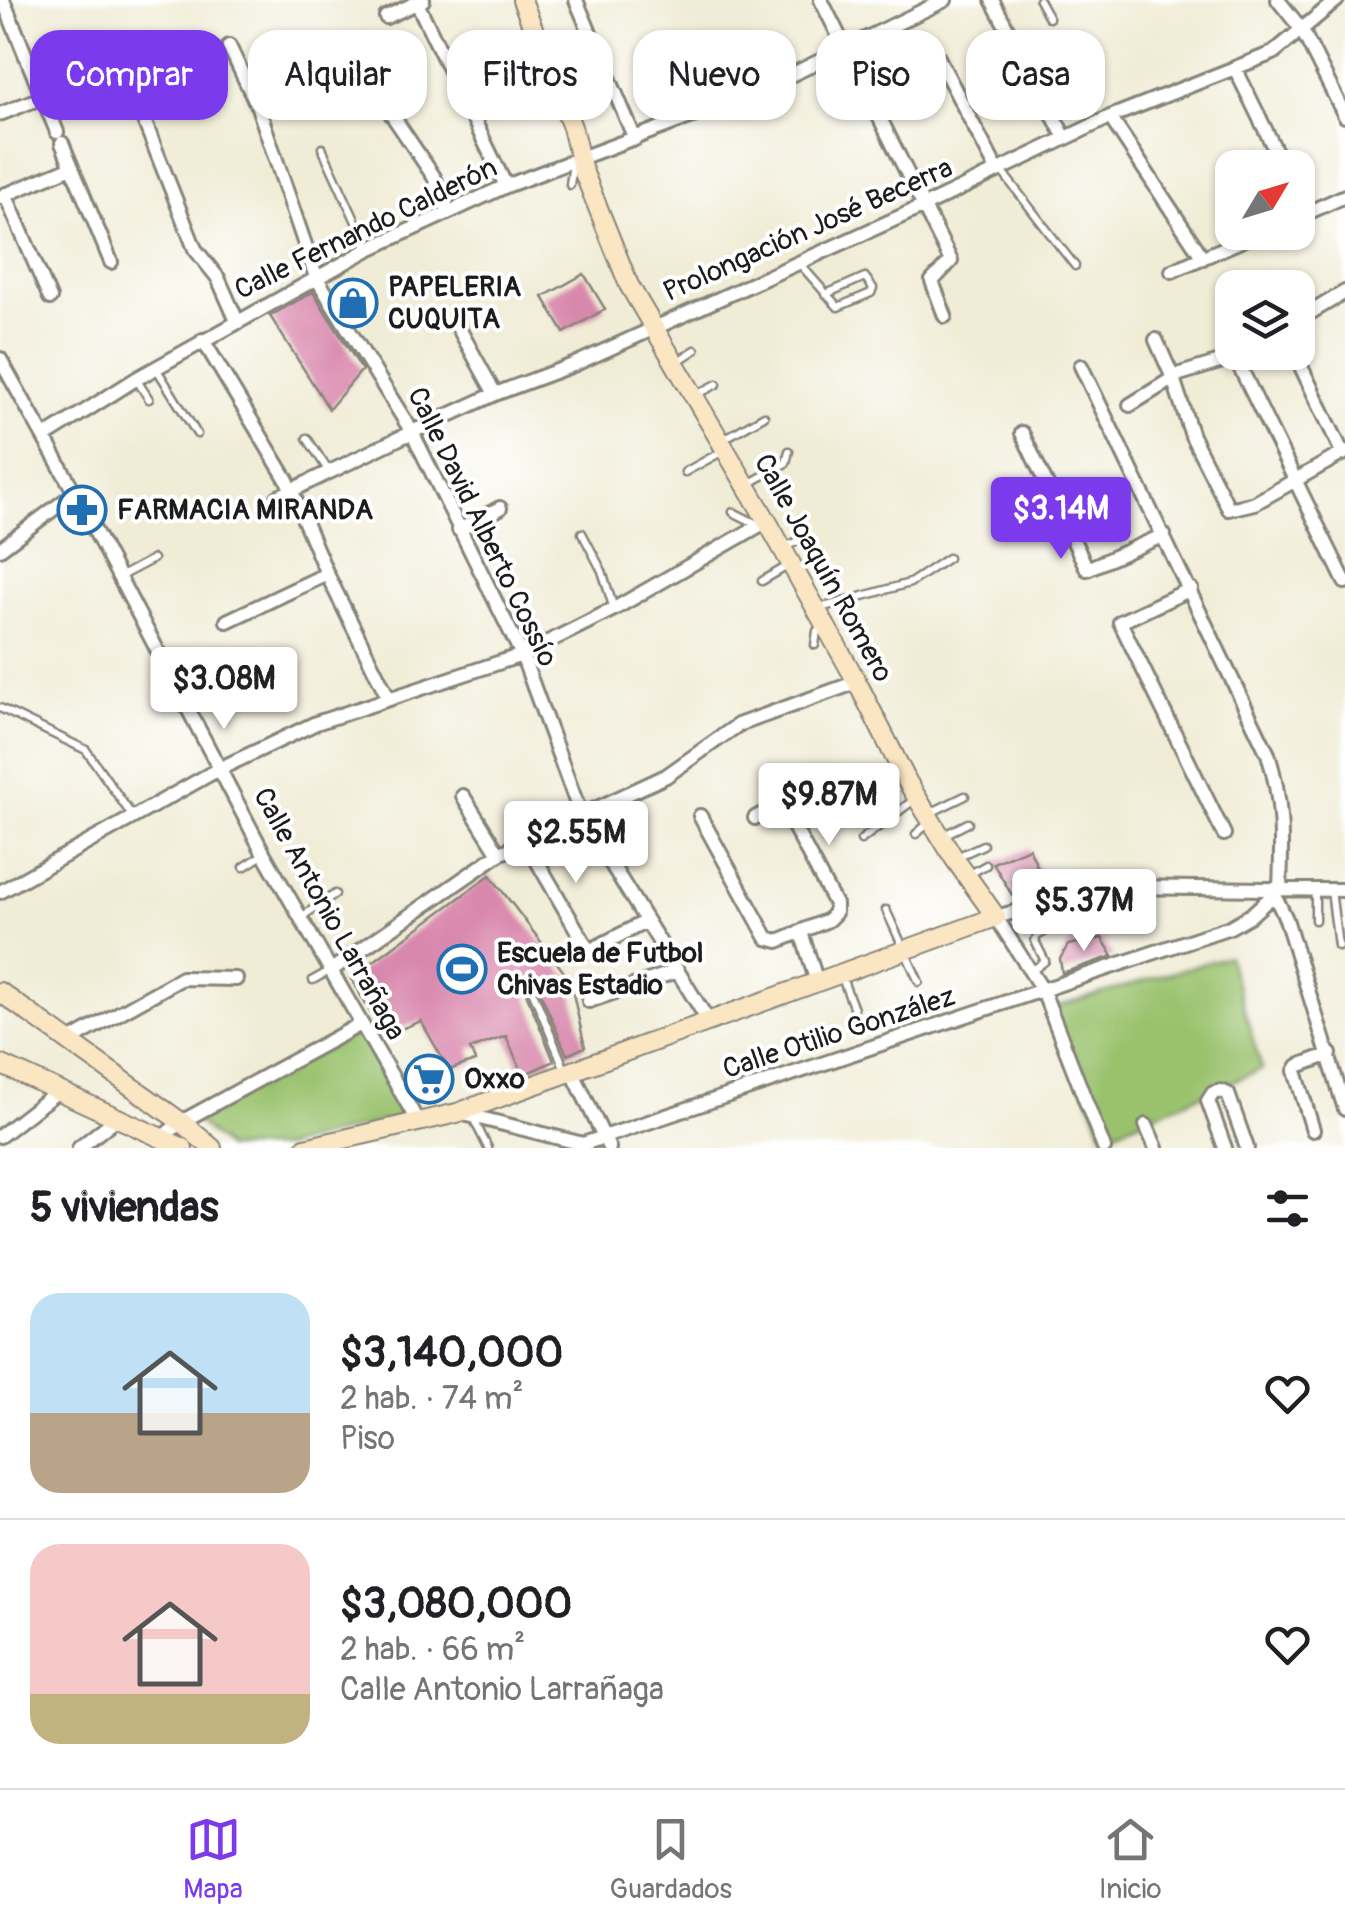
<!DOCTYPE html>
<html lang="es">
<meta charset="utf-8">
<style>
body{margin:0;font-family:Pangolin,sans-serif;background:#f2f2f2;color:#202124;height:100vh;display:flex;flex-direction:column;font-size:38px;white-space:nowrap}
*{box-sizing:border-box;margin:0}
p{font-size:32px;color:#757577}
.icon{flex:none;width:55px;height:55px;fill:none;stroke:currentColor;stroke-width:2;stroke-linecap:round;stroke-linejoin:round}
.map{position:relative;height:1148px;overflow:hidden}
.sheet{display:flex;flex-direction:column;background:#fff;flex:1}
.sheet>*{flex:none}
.banner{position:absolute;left:30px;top:30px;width:1285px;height:90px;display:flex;gap:20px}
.needle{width:65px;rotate:52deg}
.tools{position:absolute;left:1215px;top:150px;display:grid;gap:20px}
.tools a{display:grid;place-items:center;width:100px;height:100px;border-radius:20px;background:#fff;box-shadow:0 2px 8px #0004;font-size:50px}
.price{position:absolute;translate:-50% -85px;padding:0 22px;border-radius:10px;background:#fff;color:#222;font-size:32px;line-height:65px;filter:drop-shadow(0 2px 5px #0008)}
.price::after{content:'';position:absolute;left:50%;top:60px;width:30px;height:22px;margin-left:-15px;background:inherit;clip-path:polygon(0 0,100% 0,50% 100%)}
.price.on{background:#7c3aed;color:#fff}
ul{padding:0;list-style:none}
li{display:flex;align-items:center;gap:30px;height:250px;padding:0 30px}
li+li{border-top:2px solid #e0e0e0}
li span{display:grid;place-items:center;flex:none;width:280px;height:200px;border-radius:30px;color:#555}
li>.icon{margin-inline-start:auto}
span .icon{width:120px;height:120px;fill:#fffc;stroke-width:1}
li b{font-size:42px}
h2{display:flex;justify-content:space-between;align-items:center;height:120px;padding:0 30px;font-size:42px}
.chip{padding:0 35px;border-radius:30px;background:#fff;box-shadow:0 2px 8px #0004;font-size:35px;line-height:90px}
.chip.on{background:#7c3aed;color:#fff}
.tab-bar{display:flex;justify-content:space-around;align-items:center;height:140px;border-top:2px solid #e0e0e0;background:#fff;font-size:28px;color:#757577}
.tab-bar a{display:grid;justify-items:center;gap:5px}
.tab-bar .on{color:#7c3aed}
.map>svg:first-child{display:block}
</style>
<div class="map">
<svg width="1345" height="1148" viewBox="0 0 1345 1148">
<rect width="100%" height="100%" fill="#fff"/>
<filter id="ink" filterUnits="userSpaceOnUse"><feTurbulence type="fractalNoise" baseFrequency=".01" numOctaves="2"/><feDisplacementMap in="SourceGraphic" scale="20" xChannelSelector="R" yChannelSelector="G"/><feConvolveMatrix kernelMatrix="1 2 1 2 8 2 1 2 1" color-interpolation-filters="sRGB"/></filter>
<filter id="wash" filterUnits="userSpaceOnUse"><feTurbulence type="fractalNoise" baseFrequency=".0048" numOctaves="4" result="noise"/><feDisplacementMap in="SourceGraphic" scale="40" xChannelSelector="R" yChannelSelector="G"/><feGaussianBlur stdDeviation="2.25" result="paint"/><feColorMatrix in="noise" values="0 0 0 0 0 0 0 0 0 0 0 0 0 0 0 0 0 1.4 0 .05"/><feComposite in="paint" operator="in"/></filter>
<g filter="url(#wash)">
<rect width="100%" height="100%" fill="#f0ecd6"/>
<!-- green -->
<path fill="#9ac26d" stroke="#5b6f44" stroke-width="2.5" d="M1228 956 1262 1069 1104 1136 1052 1008Z
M360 1031 410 1114 283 1148H226L194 1119Z"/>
<g id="blocks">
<!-- building -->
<path fill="#d988ad" d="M584 274 605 309 564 333 543 297Z
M313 292 362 370 329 409 270 316Z
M1029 848 1045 884 1012 895 993 863Z
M490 875 570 980 585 1047 567 1055 538 987 529 984 526 993 554 1061 523 1075 506 1036 470 1049 475 1061 449 1070 421 1021 401 1029 388 1008 373 1017 351 978Z
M1102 938 1113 956 1062 973 1060 959 1068 945Z"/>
</g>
</g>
<g filter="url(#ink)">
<use href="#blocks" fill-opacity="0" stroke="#868479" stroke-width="2.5"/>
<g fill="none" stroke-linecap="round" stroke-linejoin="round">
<!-- lane casing -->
<g stroke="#868479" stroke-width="11">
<path id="lane" d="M1039 0 1049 18
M322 148 368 248
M1000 169 1075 266
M570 185 573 163
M798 262 838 307 871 293 873 288 865 277 826 294
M675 363 695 350
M156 368 197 434
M136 379 149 399
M696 395 717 384
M307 438 328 470
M722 440 764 416
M685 472 723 451
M750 483 786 463 789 451
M733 512 761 526
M582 533 602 571 614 609
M785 547 806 537
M119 577 153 559
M762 581 791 564
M820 608 910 583 948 558
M815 645 817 631 823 624
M0 708 86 750 133 817
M930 813 965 796
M916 834 930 822
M942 836 968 823
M861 840 915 799
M957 857 983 845
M244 867 264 854
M970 874 986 865
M1331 890 1338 946
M886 910 919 982
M300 918 335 894
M1315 920V892
M1032 971 1045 961 1035 941 1037 936 1066 920 1056 901
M842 978 854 1009
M313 980 329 971
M532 990 566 1072
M473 1118 488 1148"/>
</g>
<!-- street casing -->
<g stroke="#868479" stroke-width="18">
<path id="street" d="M3 0 57 132
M576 0 635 139
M821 0 951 261 932 281 945 316
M992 0 1065 138
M1278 0 1302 30 1345 116
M417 3 506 186
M386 17 423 0
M229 46 258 107 316 277 412 432 522 655 581 815 709 1022
M935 52 997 170
M1235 68 1284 168
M373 87 434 177 448 211
M136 100 195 249 218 278 237 321
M0 114 43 97
M1110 117 1203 258
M62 143 111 262
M5 194 50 298
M1298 195 1307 213
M0 197 72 167
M1298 217 1345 196
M1172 271 1261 232
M1298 320 1345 292
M457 325 495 394
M203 340 287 480 327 574 389 699
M1156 340 1173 378 1192 436 1229 509 1255 503 1345 452
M1294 352 1343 454
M1234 355 1345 582
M0 359 75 493 264 854 418 1122
M1130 405 1180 374 1223 361 1238 352
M1022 433 1087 569 1164 535
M44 437 136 379 369 249 506 186 754 93 945 0
M278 497 412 432 495 394 573 365 924 206 1110 117 1273 53 1337 0
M459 530 500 508
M0 549 75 493
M1191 589 1120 622 1224 834
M227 621 327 574
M463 796 499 854
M700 816 767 938 778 941 828 920 835 913V904L785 810 779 805 755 818
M526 842 589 951 645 922
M0 892 219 769 316 723 522 655 614 609 767 521
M1274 894 1286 919 1345 1109
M801 932 817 982
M330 971 499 854 666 776 738 725 857 682
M589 1001 677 971
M69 1041 182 978 236 979
M572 1071 609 1148
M460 1113 583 1144 1230 927 1251 915 1280 889C1282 839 1283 802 1268 754L1081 366
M1146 1125 1156 1148
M1313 1130 1295 1071 1298 1066 1330 1054
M0 1136 58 1091
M160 1139 181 1122 361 1024
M79 1148 117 1118
M1104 1148 1043 991 996 917 1077 895 1125 887 1345 890
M1225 1148 1208 1101 1213 1093 1221 1091 1228 1094 1247 1148"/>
</g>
<!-- secondary casing -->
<g stroke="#868479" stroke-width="22">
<path id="secondary" d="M0 992 181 1122 212 1148
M0 1064 183 1148
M305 1148 457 1113 996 917 954 858 908 783 857 682 767 521 629 285 582 168 572 127 522 0"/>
</g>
<!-- lane -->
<use href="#lane" stroke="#fff" stroke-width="6"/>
<!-- street -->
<use href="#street" stroke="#fff" stroke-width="12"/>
<!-- secondary -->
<use href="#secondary" stroke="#fbe6c4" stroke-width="18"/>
</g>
</g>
<!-- icons -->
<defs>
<g id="shop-ring" transform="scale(2.5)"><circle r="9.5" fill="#fff" stroke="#1f6fb2" stroke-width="1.5"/><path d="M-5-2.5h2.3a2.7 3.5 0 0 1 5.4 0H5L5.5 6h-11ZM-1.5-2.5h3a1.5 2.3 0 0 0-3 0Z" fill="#1f6fb2"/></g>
<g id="pharmacy-ring" transform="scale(2.5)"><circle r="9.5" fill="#fff" stroke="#1f6fb2" stroke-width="1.5"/><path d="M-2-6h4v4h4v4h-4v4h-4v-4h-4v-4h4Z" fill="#1f6fb2"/></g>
<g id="stadium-ring" transform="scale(2.5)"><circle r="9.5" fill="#fff" stroke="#1f6fb2" stroke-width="1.5"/><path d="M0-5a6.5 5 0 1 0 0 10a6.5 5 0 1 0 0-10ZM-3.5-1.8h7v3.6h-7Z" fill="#1f6fb2"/></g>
<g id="supermarket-ring" transform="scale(2.5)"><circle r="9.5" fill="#fff" stroke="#1f6fb2" stroke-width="1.5"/><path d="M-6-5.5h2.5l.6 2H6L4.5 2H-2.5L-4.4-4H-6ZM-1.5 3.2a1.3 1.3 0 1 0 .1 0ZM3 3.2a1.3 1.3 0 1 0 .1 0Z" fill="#1f6fb2"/></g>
</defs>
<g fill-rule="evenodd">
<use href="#shop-ring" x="353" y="303"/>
<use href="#pharmacy-ring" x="82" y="510"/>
<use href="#stadium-ring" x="462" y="969"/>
<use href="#supermarket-ring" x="429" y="1079"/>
</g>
<g text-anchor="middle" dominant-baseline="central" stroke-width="8" stroke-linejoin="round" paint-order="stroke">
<!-- street labels -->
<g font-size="28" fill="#1c1c1c" stroke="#fff">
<text transform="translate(366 229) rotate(-26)">Calle Fernando Calderón</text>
<text transform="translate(808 230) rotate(-24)">Prolongación José Becerra</text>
<text transform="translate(482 527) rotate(64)">Calle David Alberto Cossío</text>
<text transform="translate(823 568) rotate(61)">Calle Joaquín Romero</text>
<text transform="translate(329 914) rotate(61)">Calle Antonio Larrañaga</text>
<text transform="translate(839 1033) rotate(-18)">Calle Otilio González</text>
</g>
<!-- poi labels -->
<g font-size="28" font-weight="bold" fill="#1c1c1c" stroke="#fff" text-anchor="start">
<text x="388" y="287">PAPELERIA<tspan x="388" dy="32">CUQUITA</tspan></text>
<text x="117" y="510">FARMACIA MIRANDA</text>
<text x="497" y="953">Escuela de Futbol<tspan x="497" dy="32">Chivas Estadio</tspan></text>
<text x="464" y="1079">Oxxo</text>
</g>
</g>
</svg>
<div class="tools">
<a><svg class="needle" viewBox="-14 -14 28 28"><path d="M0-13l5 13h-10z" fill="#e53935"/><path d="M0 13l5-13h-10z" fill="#757577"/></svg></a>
<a><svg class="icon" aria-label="layers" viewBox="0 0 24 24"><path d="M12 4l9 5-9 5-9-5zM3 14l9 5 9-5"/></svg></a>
</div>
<b class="price on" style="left:1061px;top:562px">$3.14M</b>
<b class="price" style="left:224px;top:732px">$3.08M</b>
<b class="price" style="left:829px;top:848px">$9.87M</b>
<b class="price" style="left:576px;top:886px">$2.55M</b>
<b class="price" style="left:1084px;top:954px">$5.37M</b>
<div class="banner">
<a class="chip on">Comprar</a>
<a class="chip">Alquilar</a>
<a class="chip">Filtros</a>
<a class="chip">Nuevo</a>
<a class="chip">Piso</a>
<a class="chip">Casa</a>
</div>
</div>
<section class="sheet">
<h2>5 viviendas<svg class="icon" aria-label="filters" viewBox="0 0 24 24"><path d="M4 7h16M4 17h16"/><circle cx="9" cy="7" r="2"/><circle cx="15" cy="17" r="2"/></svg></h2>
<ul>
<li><span style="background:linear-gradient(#bfe0f5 60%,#b9a48a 0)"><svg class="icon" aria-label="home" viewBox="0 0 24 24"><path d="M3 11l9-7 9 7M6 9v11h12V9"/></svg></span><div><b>$3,140,000</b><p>2 hab. · 74 m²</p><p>Piso</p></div><svg class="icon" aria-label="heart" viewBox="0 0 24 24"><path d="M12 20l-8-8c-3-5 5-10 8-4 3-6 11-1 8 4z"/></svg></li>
<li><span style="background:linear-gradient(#f6c9c9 75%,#c2b280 0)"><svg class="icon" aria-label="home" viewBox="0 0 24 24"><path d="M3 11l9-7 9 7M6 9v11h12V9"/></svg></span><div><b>$3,080,000</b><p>2 hab. · 66 m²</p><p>Calle Antonio Larrañaga</p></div><svg class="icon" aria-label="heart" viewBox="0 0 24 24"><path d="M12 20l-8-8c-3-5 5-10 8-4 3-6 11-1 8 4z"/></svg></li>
</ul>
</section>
<nav class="tab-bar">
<a class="on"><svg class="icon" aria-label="map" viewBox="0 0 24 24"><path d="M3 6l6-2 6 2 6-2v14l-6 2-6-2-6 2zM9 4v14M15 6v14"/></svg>Mapa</a>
<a><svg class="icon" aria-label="saved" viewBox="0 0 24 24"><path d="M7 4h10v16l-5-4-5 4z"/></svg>Guardados</a>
<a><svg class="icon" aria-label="home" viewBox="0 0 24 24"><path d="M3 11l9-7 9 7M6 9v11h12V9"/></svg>Inicio</a>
</nav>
